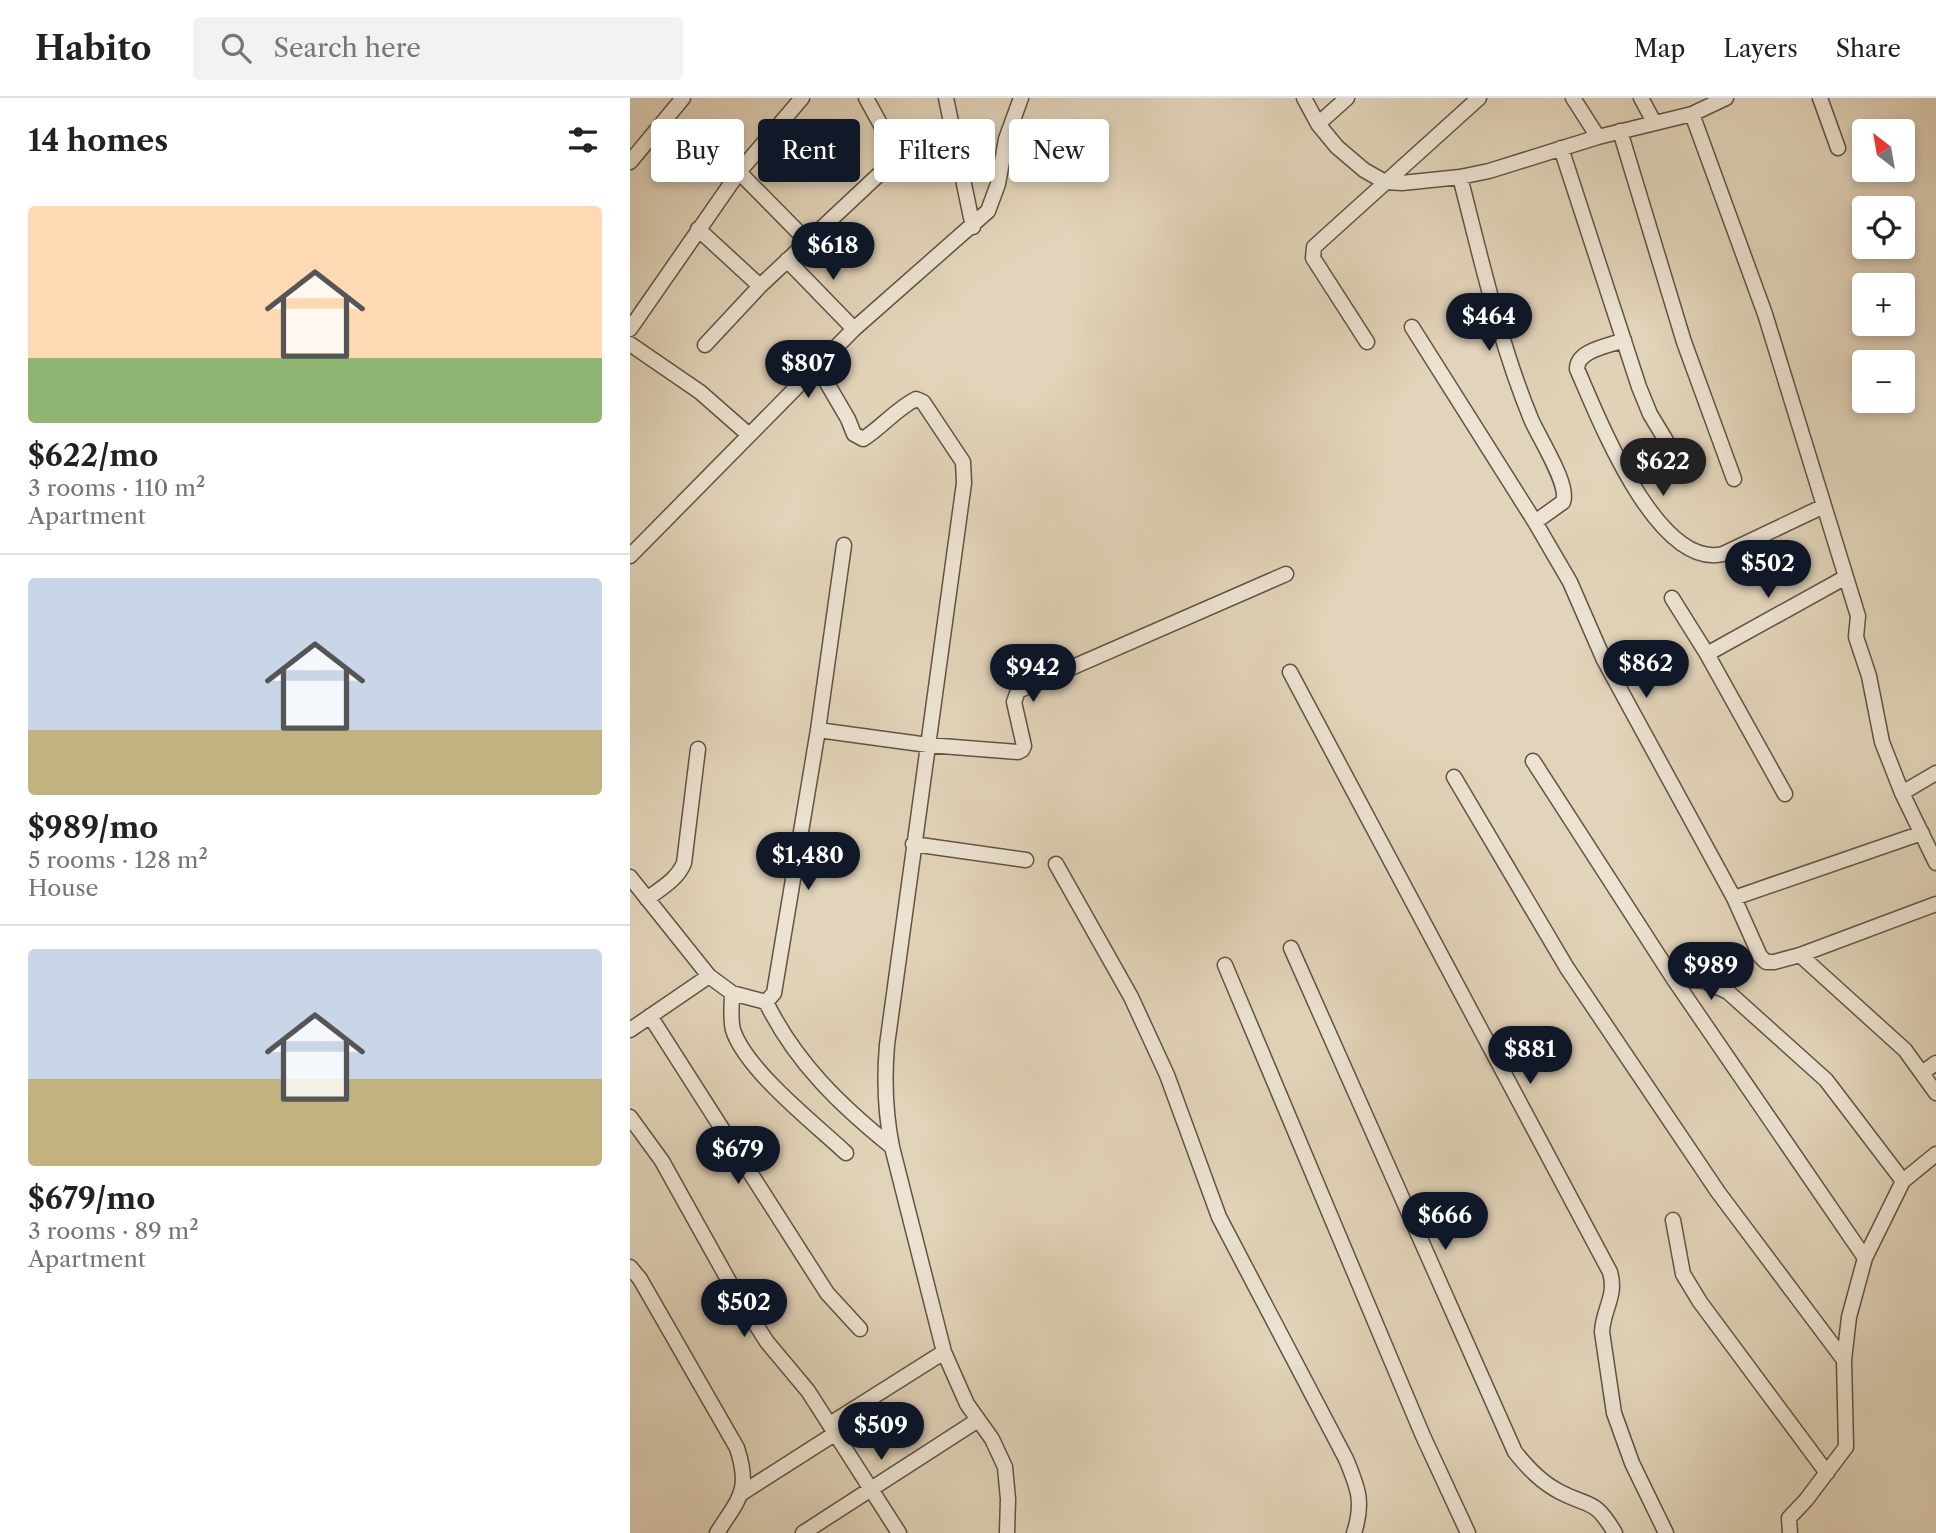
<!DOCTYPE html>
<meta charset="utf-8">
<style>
body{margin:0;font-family:"Libre Caslon Text",serif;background:#f2f2f2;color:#222;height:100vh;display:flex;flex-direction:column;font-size:26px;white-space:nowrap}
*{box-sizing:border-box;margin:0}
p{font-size:23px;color:#767676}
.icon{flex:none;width:38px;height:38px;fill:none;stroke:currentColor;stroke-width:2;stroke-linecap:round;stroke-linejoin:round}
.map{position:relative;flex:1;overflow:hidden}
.details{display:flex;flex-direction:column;background:#fff;width:630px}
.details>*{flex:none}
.guide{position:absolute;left:21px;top:21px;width:665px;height:63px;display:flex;gap:14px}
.needle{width:46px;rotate:329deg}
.fabs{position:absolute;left:1222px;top:21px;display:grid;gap:14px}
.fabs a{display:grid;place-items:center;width:63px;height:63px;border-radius:7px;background:#fff;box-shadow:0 4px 10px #0003;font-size:35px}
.price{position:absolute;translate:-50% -60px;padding:0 16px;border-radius:24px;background:#111827;color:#fff;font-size:23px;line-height:46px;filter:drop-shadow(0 2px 4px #0008)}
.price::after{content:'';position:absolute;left:50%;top:42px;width:21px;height:16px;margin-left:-10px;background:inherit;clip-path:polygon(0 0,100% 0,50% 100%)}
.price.active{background:#222;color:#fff}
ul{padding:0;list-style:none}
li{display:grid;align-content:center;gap:14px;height:371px;padding:0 28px}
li+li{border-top:2px solid #e0e0e0}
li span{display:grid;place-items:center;height:217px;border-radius:7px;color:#555}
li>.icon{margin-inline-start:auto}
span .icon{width:126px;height:126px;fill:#fffc;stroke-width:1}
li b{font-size:30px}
h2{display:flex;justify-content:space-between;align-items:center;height:84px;padding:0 28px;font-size:30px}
.tag{padding:0 24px;border-radius:7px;background:#fff;box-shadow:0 4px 10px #0003;font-size:24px;line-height:63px}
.tag.active{background:#111827;color:#fff}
header{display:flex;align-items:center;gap:42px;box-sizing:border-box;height:98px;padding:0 35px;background:#fff;border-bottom:2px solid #e0e0e0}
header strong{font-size:33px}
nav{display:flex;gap:38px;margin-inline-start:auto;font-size:24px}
.search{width:490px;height:63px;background:#f2f2f2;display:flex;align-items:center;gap:18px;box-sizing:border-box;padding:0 24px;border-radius:7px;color:#767676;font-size:26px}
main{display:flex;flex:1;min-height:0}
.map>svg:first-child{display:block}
</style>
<header>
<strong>Habito</strong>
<div class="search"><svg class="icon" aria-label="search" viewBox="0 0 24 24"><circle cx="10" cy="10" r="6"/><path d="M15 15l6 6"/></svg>Search here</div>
<nav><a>Map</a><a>Layers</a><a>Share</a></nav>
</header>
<main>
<section class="details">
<h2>14 homes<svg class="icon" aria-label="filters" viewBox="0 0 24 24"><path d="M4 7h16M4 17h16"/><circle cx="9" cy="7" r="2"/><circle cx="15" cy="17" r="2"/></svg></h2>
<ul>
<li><span style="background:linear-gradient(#ffd9b3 70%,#8fb573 0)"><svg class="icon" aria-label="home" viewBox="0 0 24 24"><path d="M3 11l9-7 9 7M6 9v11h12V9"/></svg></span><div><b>$622/mo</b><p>3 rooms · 110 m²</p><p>Apartment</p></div></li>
<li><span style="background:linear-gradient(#c9d6e8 70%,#c2b280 0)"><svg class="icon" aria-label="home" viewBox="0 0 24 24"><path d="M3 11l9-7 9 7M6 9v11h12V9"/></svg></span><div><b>$989/mo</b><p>5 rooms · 128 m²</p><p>House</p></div></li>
<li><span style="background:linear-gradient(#c9d6e8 60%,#c2b280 0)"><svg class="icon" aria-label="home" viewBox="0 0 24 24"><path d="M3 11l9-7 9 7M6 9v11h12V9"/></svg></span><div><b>$679/mo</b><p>3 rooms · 89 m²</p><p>Apartment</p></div></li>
</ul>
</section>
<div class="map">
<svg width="1306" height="1435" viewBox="0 0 1306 1435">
<rect width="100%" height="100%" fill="#e2d4ba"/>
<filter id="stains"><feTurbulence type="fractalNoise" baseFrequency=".00286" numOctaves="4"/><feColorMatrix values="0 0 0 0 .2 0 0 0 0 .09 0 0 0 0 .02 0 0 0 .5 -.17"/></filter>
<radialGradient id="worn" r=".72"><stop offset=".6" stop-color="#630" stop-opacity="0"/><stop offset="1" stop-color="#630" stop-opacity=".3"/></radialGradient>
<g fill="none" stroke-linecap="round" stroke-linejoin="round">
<!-- minor casing -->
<g stroke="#635342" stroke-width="17">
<path id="minor" d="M316 0 343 129
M674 0 688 26 707 49 734 72 755 84 772 85 830 79 859 73 968 39 1062 16 1096 0
M943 0 968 39
M1011 0 1024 24
M1190 0 1208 50
M1062 16 1135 216 1228 518 1226 539 1239 578 1252 644 1272 695 1306 765
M688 26 717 0
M990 33 1054 244 1104 381
M931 50 1009 289 1020 316 1052 369
M0 64 53 0
M109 74 177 143
M830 79C851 160 869 243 901 321 909 340 940 387 933 404L905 424
M68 131 130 188
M157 162 224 231
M782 229 905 424 940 484 974 562 1104 800 1130 858 1136 864H1144L1170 857 1306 806
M0 231 109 74 172 0
M994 242C979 248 947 252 947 271 968 319 1027 472 1093 456L1194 408
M737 244 683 160 684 149 849 0
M0 246 70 294 119 337
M75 247 130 188 259 67 264 51 236 0
M187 268 218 321 224 336 233 341C252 329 266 311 286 301L293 304 333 364 334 385 257 947C254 982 255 1014 262 1049L314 1254 337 1306 362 1341 375 1369 378 1401 377 1435
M0 458 224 231 358 113 368 86 376 41 391 0
M1042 500 1077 556 1155 696
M1077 556 1216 479
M660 574 980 1174C987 1198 973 1211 972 1234L984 1315 1002 1365 1036 1435
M188 632 298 647 388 654 392 652 394 648 384 604 388 593 656 476
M903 663 1043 880 1235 1160
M824 679 937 870 1088 1094 1214 1262
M1272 695 1306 675
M283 746 396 762
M426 766 501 899 537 977 589 1119 716 1361C728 1390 734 1404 724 1435
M0 779 79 878 102 895 136 904 144 895 188 632 214 447
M1104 800 1292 735
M17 801C31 790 47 782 54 765L68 651
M661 850 885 1354C898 1370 911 1384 930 1394 961 1410 964 1400 985 1435
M1170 857 1275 952 1306 995
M595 867 793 1338 838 1435
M1043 880 1074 883 1098 894 1196 982 1273 1083
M102 895C102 907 100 920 103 932 116 972 185 1026 216 1055
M136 904C165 964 211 1008 262 1049
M20 918 197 1195 230 1231
M0 932 79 878
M1292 975 1306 965
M0 1019 32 1063 105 1194 137 1244 178 1293 269 1435
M1043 1122 1053 1176 1070 1204 1197 1375
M0 1169 10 1181 107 1350C121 1393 109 1400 87 1435
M200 1326 314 1254
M112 1395 206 1335
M173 1435 348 1322
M1160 1435 1159 1420 1176 1402 1216 1349 1214 1262 1219 1219 1235 1160 1273 1083 1306 1056"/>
</g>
<!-- minor -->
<use href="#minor" stroke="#ece3d2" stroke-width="14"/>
</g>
<rect width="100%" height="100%" filter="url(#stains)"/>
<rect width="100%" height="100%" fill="url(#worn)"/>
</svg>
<div class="fabs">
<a><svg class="needle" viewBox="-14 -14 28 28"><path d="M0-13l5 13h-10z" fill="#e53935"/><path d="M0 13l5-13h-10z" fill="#767676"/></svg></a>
<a><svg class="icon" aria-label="locate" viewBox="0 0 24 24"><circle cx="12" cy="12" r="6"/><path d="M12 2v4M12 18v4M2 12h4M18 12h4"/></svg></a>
<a>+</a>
<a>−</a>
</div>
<b class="price" style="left:203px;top:184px">$618</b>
<b class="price" style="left:859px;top:255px">$464</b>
<b class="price" style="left:178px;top:302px">$807</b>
<b class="price active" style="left:1033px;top:400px">$622</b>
<b class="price" style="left:1138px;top:502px">$502</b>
<b class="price" style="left:1016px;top:602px">$862</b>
<b class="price" style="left:403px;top:606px">$942</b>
<b class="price" style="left:178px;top:794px">$1,480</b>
<b class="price" style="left:1081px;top:904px">$989</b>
<b class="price" style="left:900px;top:988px">$881</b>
<b class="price" style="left:108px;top:1088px">$679</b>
<b class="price" style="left:815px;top:1154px">$666</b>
<b class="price" style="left:114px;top:1241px">$502</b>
<b class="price" style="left:251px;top:1364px">$509</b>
<div class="guide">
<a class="tag">Buy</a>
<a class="tag active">Rent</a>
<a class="tag">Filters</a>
<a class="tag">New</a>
</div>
</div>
</main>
